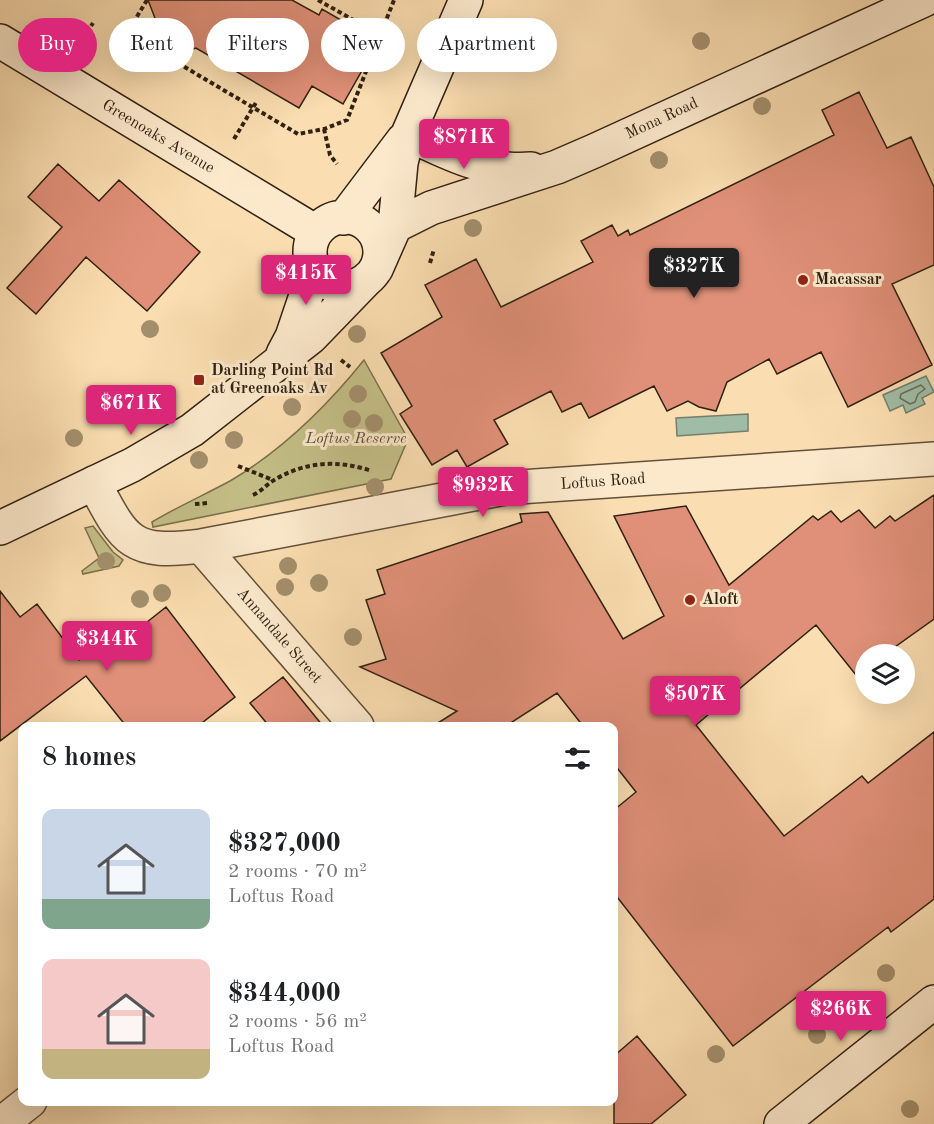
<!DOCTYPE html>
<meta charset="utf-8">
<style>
body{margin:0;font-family:"Old Standard TT",serif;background:#f6f6f6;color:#202124;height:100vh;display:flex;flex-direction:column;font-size:22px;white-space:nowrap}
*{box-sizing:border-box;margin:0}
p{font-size:20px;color:#757577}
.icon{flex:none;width:33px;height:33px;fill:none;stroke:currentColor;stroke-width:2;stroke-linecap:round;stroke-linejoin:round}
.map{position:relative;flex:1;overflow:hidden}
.drawer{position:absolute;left:18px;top:722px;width:600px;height:384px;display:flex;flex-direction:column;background:#fff;border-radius:12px;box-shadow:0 6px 24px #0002}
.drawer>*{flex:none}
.guide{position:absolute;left:18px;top:18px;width:600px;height:54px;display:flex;gap:12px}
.buttons{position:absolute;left:855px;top:644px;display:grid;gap:12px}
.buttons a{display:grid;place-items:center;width:60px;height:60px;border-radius:50%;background:#fff;box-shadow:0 6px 24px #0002;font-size:30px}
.price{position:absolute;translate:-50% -51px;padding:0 14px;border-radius:6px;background:#db2777;color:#fff;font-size:20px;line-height:39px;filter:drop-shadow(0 2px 3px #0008)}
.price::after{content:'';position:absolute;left:50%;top:36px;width:18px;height:14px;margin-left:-9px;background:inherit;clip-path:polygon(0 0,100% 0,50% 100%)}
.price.selected{background:#222;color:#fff}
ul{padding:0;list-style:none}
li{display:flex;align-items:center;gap:18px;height:150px;padding:0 24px}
li span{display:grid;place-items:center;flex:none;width:168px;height:120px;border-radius:12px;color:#555}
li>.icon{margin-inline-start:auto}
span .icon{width:72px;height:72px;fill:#fffc;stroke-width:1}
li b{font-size:26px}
h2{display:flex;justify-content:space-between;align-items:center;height:72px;padding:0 24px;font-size:26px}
.pill{padding:0 21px;border-radius:27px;background:#fff;box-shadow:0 6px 24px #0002;font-size:21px;line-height:54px}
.pill.selected{background:#db2777;color:#fff}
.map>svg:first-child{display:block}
</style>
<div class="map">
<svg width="934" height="1124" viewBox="0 0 934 1124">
<rect width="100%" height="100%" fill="#faddb0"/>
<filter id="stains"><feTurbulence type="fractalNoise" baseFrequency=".00333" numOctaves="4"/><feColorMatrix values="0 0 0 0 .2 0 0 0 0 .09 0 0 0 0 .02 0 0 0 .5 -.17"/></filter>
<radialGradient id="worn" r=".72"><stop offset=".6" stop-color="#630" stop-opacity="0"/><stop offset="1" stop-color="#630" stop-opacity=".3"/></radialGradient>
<!-- green -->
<path fill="#c4bf87" stroke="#7a704c" stroke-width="1.5" d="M364 360 408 439 391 479 153 527 152 522C177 507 204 495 230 481 281 451 327 406 364 360Z
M93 526 113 552 123 560 119 566 83 574 82 571 99 558 85 528Z"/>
<!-- water -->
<path fill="#9fbda6" stroke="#737f6b" stroke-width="1.5" d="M926 376 934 392 922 398 925 404 906 413 903 405 890 411 883 395Z
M748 414V431L677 436 676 418Z"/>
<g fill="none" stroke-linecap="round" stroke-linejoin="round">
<!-- shore -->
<path stroke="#686f5c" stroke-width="1.5" d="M921 385 925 389 918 394 915 402 910 404 900 398 901 394Z"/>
</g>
<!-- building -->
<path fill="#e09078" stroke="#302112" stroke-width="1.5" d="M148 0H292L319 15 322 9 353 27 338 52 364 67 343 104 312 86 299 108 196 48 170 57Z
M859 92 887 148 911 137 934 187V265L892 284 932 365 848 407 821 352 777 374 769 359 727 382 716 411 699 407 688 401 667 411 654 386 589 418 581 403 562 412 551 391 494 420 508 444 467 467 457 450 432 465 400 414 412 406 381 353 442 317 425 285 476 259 501 307 593 262 581 241 612 225 618 236 628 230 630 235 834 135 822 110Z
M58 164 99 201 119 180 200 252 147 311 86 257 36 314 7 288 62 227 28 197Z
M934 495V619L885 654H866V668L856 675 816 625 696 725 784 836 862 776 868 783 934 732V899L891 932 888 927 733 1046 614 893V810L636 792 614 764V726H583L557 693 506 726H433L457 711 360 667 386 659 366 600 385 594 377 570 522 522 520 514 548 512 623 639 664 616 614 516 686 506 729 585 813 516 818 520 831 511 841 522 859 510 875 528 890 516 895 521Z
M0 591 20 617 37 604 79 660 125 625 132 634 166 607 235 697 198 726H126L86 676 0 741Z
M283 677 323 726H269L250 703Z
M637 1036 686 1095 651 1124H614V1056Z"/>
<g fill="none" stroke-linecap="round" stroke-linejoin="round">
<!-- street casing -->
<g stroke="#62503a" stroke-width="36">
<path id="street" d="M94 483C125 542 131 555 201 546L505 488 934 459
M201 546 357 726
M1 1124 30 1101"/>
</g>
<!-- secondary casing -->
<g stroke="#302112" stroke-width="36">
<path id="secondary" d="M0 41 316 232
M408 134C447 153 487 173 531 169
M310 252a35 35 0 1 1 70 0a35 35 0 1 1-70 0Z
M344 218 403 140
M395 226 431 208 557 167 594 151 924 0
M376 269 395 226 401 163 408 134 466 0
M283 354 292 337 315 269
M0 528 132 465 192 430 311 337 368 278
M781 1124 934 1002"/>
</g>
<!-- path -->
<path stroke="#302112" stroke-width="4" stroke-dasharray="4.5 3" stroke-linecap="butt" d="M147 0 127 33 298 134 324 129 347 120 394 0
M318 0 380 35
M79 45 93 23
M324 129 330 155 337 164
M234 139 257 101
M430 263 434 249
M341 360 350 367
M238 466 273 480
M253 495C262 491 268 483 276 479 307 461 339 460 372 471
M195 504 208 503"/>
<!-- street -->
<use href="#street" stroke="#fce9cc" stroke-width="33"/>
<!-- secondary -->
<use href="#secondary" stroke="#fce9cc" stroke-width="33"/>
</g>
<!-- trees -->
<g fill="#a38f6c">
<circle cx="701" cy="41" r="9"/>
<circle cx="762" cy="106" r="9"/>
<circle cx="483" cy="131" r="9"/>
<circle cx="659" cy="160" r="9"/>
<circle cx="473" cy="228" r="9"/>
<circle cx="150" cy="329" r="9"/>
<circle cx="357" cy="334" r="9"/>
<circle cx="358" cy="394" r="9"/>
<circle cx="292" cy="407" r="9"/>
<circle cx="352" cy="419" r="9"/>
<circle cx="374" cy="423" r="9"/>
<circle cx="74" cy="438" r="9"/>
<circle cx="234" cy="440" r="9"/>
<circle cx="199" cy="460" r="9"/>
<circle cx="375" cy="487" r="9"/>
<circle cx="106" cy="561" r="9"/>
<circle cx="288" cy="566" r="9"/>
<circle cx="319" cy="583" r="9"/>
<circle cx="285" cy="587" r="9"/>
<circle cx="162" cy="593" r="9"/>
<circle cx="140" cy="599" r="9"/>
<circle cx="353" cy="637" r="9"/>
<circle cx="886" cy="973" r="9"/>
<circle cx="817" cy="1035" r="9"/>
<circle cx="716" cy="1054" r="9"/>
<circle cx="910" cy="1109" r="9"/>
</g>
<!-- markers -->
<g fill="#8f2418" stroke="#fce9cc" stroke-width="2">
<circle cx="803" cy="280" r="6"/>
<rect x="193" y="374" width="12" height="12" rx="3"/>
<circle cx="690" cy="600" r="6"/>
</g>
<g text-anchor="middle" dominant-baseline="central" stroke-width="6" stroke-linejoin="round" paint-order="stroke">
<!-- street labels -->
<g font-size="16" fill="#302112" stroke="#fce9cc">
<text transform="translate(662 119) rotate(-25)">Mona Road</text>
<text transform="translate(158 137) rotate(31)">Greenoaks Avenue</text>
<text transform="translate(603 482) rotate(-4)">Loftus Road</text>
<text transform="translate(279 636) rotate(49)">Annandale Street</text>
</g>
<!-- poi labels -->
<g font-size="16" font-weight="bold" fill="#302112" stroke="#fce9cc" text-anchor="start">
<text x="815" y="280">Macassar</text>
<text x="211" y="371">Darling Point Rd<tspan x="211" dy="18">at Greenoaks Av</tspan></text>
<text x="702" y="600">Aloft</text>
</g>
<!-- park labels -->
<g font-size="16" font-style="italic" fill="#5c5035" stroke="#fce9cc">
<text x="356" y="439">Loftus Reserve</text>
</g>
</g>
<rect width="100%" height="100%" filter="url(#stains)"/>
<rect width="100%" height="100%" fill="url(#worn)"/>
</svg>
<div class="buttons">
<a><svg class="icon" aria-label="layers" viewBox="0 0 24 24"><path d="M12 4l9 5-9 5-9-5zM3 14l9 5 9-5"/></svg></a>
</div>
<b class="price" style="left:464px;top:170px">$871K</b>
<b class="price selected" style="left:694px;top:299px">$327K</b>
<b class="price" style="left:306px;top:306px">$415K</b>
<b class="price" style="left:131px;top:436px">$671K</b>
<b class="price" style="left:483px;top:518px">$932K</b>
<b class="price" style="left:107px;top:672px">$344K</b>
<b class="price" style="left:695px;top:727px">$507K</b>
<b class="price" style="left:841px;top:1042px">$266K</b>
<div class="guide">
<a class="pill selected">Buy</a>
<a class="pill">Rent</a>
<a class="pill">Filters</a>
<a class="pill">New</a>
<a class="pill">Apartment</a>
</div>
<section class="drawer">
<h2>8 homes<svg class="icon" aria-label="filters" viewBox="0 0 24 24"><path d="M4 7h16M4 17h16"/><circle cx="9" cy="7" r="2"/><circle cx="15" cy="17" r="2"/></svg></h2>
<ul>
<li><span style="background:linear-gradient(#c9d6e8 75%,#7fa58c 0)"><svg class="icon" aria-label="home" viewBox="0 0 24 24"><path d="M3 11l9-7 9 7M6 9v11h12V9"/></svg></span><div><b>$327,000</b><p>2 rooms · 70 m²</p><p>Loftus Road</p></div></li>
<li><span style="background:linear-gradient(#f6c9c9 75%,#c2b280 0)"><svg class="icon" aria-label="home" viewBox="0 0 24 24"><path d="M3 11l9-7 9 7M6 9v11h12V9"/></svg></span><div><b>$344,000</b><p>2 rooms · 56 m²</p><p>Loftus Road</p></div></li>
</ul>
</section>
</div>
